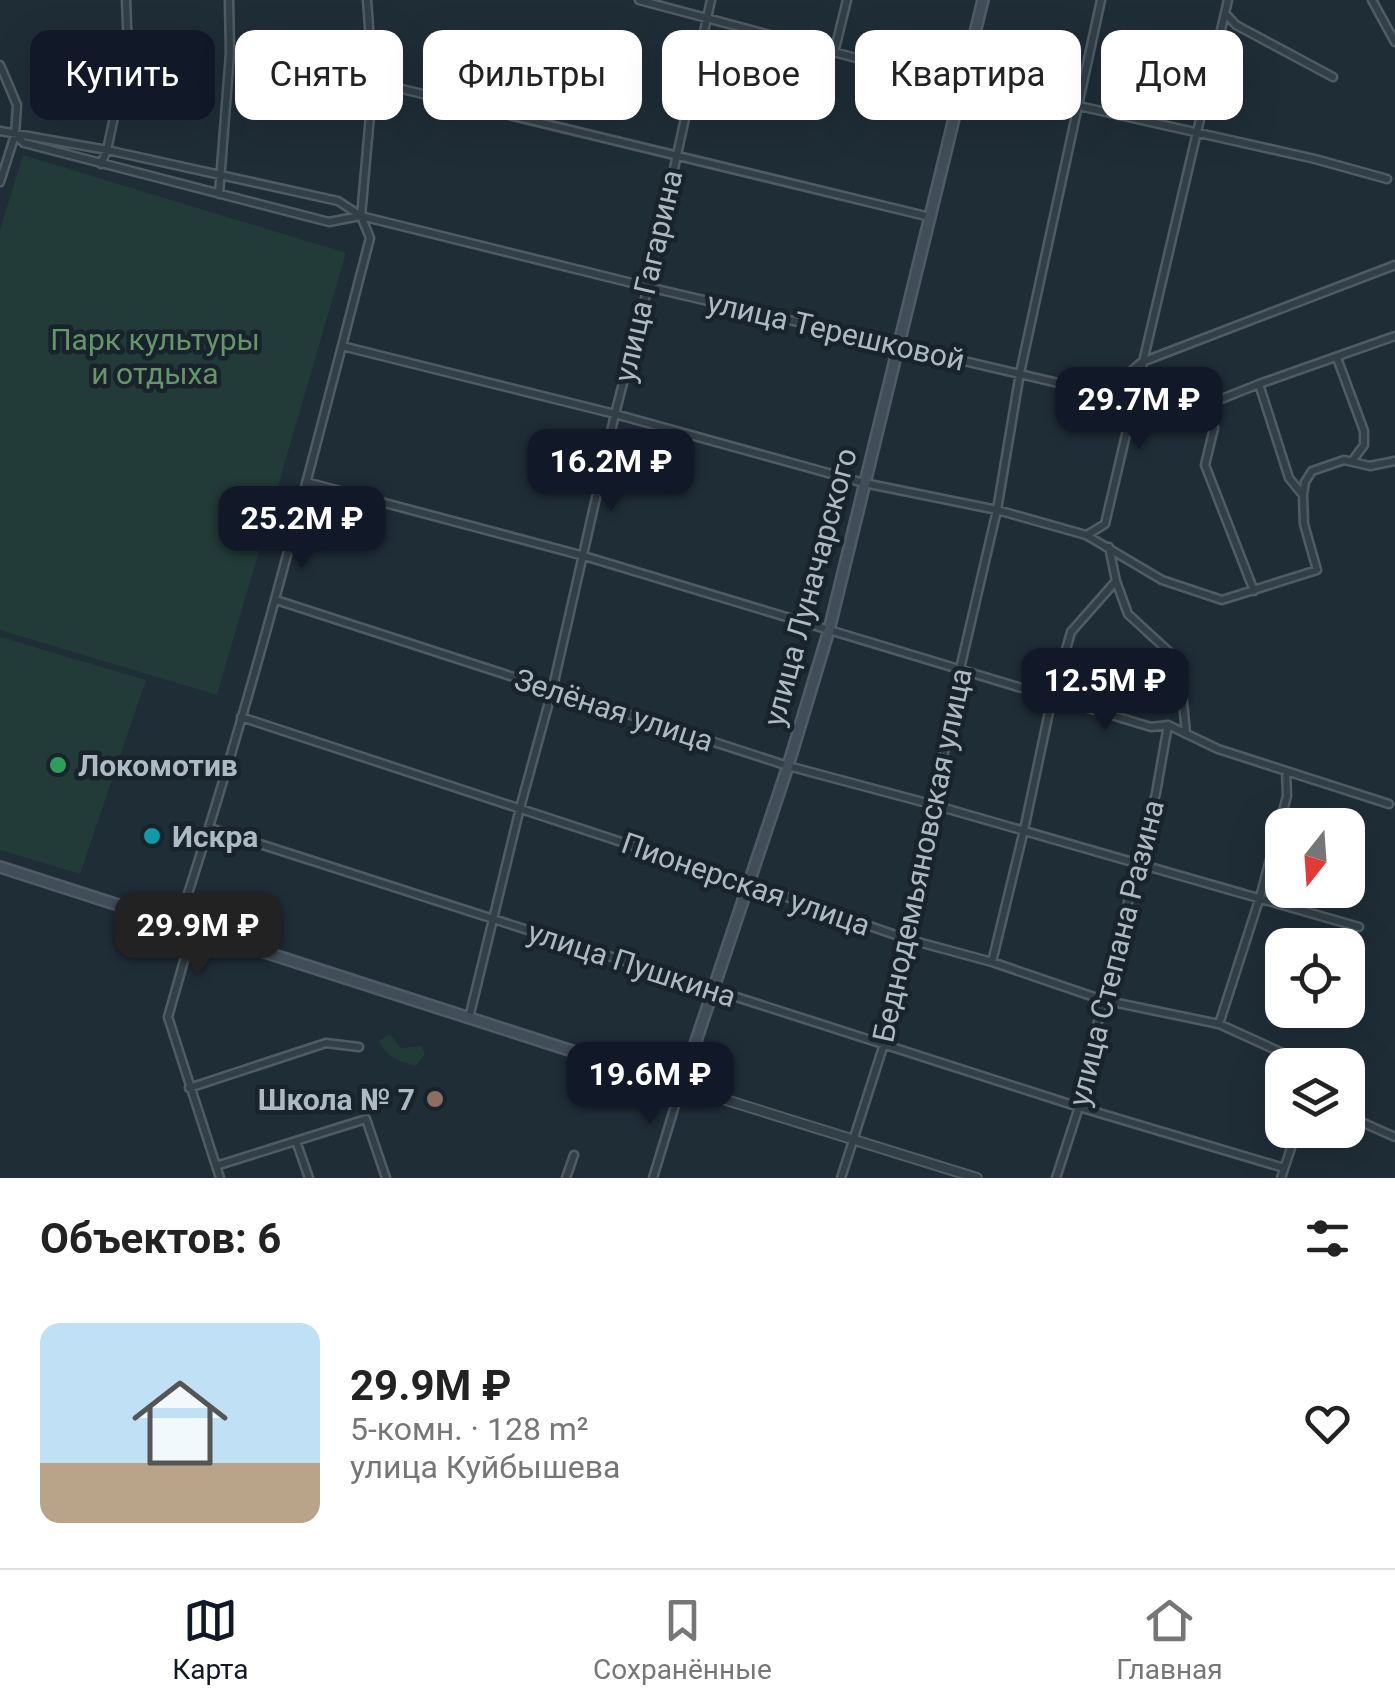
<!DOCTYPE html>
<html lang="ru">
<meta charset="utf-8">
<style>
body{margin:0;font-family:Roboto,sans-serif;background:#f2f2f2;color:#222;height:100vh;display:flex;flex-direction:column;font-size:38px;white-space:nowrap}
*{box-sizing:border-box;margin:0}
p{font-size:32px;color:#767676}
.icon{flex:none;width:55px;height:55px;fill:none;stroke:currentColor;stroke-width:2;stroke-linecap:round;stroke-linejoin:round}
.map{position:relative;height:1178px;overflow:hidden}
.sheet{display:flex;flex-direction:column;background:#fff;flex:1}
.sheet>*{flex:none}
.top-card{position:absolute;left:30px;top:30px;width:1335px;height:90px;display:flex;gap:20px}
.needle{width:65px;rotate:197deg}
.buttons{position:absolute;left:1265px;top:808px;display:grid;gap:20px}
.buttons a{display:grid;place-items:center;width:100px;height:100px;border-radius:20px;background:#fff;box-shadow:0 10px 40px #0002;font-size:50px}
.price{position:absolute;translate:-50% -85px;padding:0 22px;border-radius:20px;background:#111827;color:#fff;font-size:32px;line-height:65px;filter:drop-shadow(0 2px 5px #0008)}
.price::after{content:'';position:absolute;left:50%;top:60px;width:30px;height:22px;margin-left:-15px;background:inherit;clip-path:polygon(0 0,100% 0,50% 100%)}
.price.active{background:#222;color:#fff}
ul{padding:0;list-style:none}
li{display:flex;align-items:center;gap:30px;height:250px;padding:0 40px}
li span{display:grid;place-items:center;flex:none;width:280px;height:200px;border-radius:20px;color:#555}
li>.icon{margin-inline-start:auto}
span .icon{width:120px;height:120px;fill:#fffc;stroke-width:1}
li b{font-size:42px}
h2{display:flex;justify-content:space-between;align-items:center;height:120px;padding:0 40px;font-size:42px}
.tag{padding:0 35px;border-radius:20px;background:#fff;box-shadow:0 10px 40px #0002;font-size:35px;line-height:90px}
.tag.active{background:#111827;color:#fff}
.tab-bar{display:flex;justify-content:space-around;align-items:center;height:140px;border-top:2px solid #e0e0e0;background:#fff;font-size:28px;color:#767676}
.tab-bar a{display:grid;justify-items:center;gap:5px}
.tab-bar .active{color:#111827}
.map>svg:first-child{display:block}
</style>
<div class="map">
<svg width="1395" height="1178" viewBox="0 0 1395 1178">
<rect width="100%" height="100%" fill="#1f2d37"/>
<!-- green -->
<path fill="#223a38" d="M23 155 346 253 217 695 0 630V230Z
M0 637 146 680 80 874 0 850Z
M390 1034 401 1048 422 1046 425 1054 416 1066C401 1062 385 1057 379 1041Z"/>
<g fill="none" stroke-linecap="round" stroke-linejoin="round">
<!-- minor casing -->
<g stroke="#505c65" stroke-width="11">
<path id="minor" d="M639 0 961 86 1079 106 1315 159 1387 179
M1372 0 1395 42
M1225 13 1236 25 1333 77
M834 53 847 0
M0 65 17 105 15 135 0 182
M373 82 930 217
M0 131 107 150 338 201 361 216 648 287 1195 415 1212 423 1214 428 1205 465 1254 591
M16 136 24 143 329 222 360 216
M101 164 107 150 128 51 126 0
M219 194 230 53 229 0
M342 346 615 414 864 483 997 510 1086 535 1162 580 1222 600 1317 570 1304 524 1303 495 1305 482 1312 471 1344 460 1370 466 1395 461
M1337 358 1364 431V445L1353 460
M1259 384 1395 336
M1094 391 1124 377 1142 362 1395 265
M1195 415 1219 400 1259 384 1289 478 1303 495
M306 482 584 556 1151 727 1168 725 1218 749 1389 804
M1087 535 1105 524 1228 0
M1116 581 1128 614 1179 661 1186 733
M276 600 788 766 934 805 1359 927
M241 717 749 884 907 939 992 962 1103 1000 1219 1024 1309 1065
M210 828 1079 1107 1284 1168
M178 924C253 698 310 468 370 238L361 216 373 82 367 0
M193 929 168 1017 220 1178
M992 962 1024 830 1052 698 1071 632 1116 581 1109 547
M469 1018 520 808 552 691 615 414 648 287 711 0
M1219 1024 1260 897 1287 796 1286 771
M189 1088 326 1043 359 1047
M1348 1116 1395 1137
M296 1141 309 1178
M216 1166 366 1119 386 1178
M566 1178 574 1155
M653 1178 681 1086
M841 1178 884 1044 934 805 960 669 997 510 1020 373 1101 0
M1056 1178 1079 1107 1103 1000 1156 793 1168 725
M1281 1178 1297 1130"/>
</g>
<!-- tertiary casing -->
<g stroke="#505c65" stroke-width="12">
<path id="tertiary" d="M681 1086 977 1178"/>
</g>
<!-- secondary casing -->
<g stroke="#505c65" stroke-width="14">
<path id="secondary" d="M0 867 681 1086 788 766 829 630 983 0"/>
</g>
<!-- minor -->
<use href="#minor" stroke="#333f47" stroke-width="6"/>
<!-- tertiary -->
<use href="#tertiary" stroke="#333f47" stroke-width="8"/>
<!-- secondary -->
<use href="#secondary" stroke="#414e5a" stroke-width="9"/>
</g>
<!-- markers -->
<circle fill="#2e9e5b" stroke="#18232c" stroke-width="4" cx="58" cy="765" r="10"/>
<circle fill="#0f9aa8" stroke="#18232c" stroke-width="4" cx="152" cy="836" r="10"/>
<circle fill="#8d6e63" stroke="#18232c" stroke-width="4" cx="435" cy="1099" r="10"/>
<g text-anchor="middle" dominant-baseline="central" stroke-width="9" stroke-linejoin="round" paint-order="stroke">
<!-- street labels -->
<g font-size="30" fill="#adbac4" stroke="#18232c">
<text transform="translate(648 276) rotate(-77)">улица Гагарина</text>
<text transform="translate(836 331) rotate(13)">улица Терешковой</text>
<text transform="translate(810 587) rotate(-75)">улица Луначарского</text>
<text transform="translate(614 710) rotate(18)">Зелёная улица</text>
<text transform="translate(922 855) rotate(-78)">Беднодемьяновская улица</text>
<text transform="translate(746 884) rotate(19)">Пионерская улица</text>
<text transform="translate(1116 953) rotate(-76)">улица Степана Разина</text>
<text transform="translate(632 964) rotate(18)">улица Пушкина</text>
</g>
<!-- park labels -->
<g font-size="30" fill="#659568" stroke="#18232c">
<text x="155" y="339">Парк культуры<tspan x="155" dy="34">и отдыха</tspan></text>
</g>
<!-- poi labels -->
<g font-size="30" font-weight="bold" fill="#adbac4" stroke="#18232c" text-anchor="start">
<text x="78" y="765">Локомотив</text>
<text x="172" y="836">Искра</text>
<text x="415" y="1099" text-anchor="end">Школа № 7</text>
</g>
</g>
</svg>
<div class="buttons">
<a><svg class="needle" viewBox="-14 -14 28 28"><path d="M0-13l5 13h-10z" fill="#e53935"/><path d="M0 13l5-13h-10z" fill="#767676"/></svg></a>
<a><svg class="icon" aria-label="locate" viewBox="0 0 24 24"><circle cx="12" cy="12" r="6"/><path d="M12 2v4M12 18v4M2 12h4M18 12h4"/></svg></a>
<a><svg class="icon" aria-label="layers" viewBox="0 0 24 24"><path d="M12 4l9 5-9 5-9-5zM3 14l9 5 9-5"/></svg></a>
</div>
<b class="price" style="left:1139px;top:452px">29.7M ₽</b>
<b class="price" style="left:611px;top:514px">16.2M ₽</b>
<b class="price" style="left:302px;top:571px">25.2M ₽</b>
<b class="price" style="left:1105px;top:733px">12.5M ₽</b>
<b class="price active" style="left:198px;top:978px">29.9M ₽</b>
<b class="price" style="left:650px;top:1127px">19.6M ₽</b>
<div class="top-card">
<a class="tag active">Купить</a>
<a class="tag">Снять</a>
<a class="tag">Фильтры</a>
<a class="tag">Новое</a>
<a class="tag">Квартира</a>
<a class="tag">Дом</a>
</div>
</div>
<section class="sheet">
<h2>Объектов: 6<svg class="icon" aria-label="filters" viewBox="0 0 24 24"><path d="M4 7h16M4 17h16"/><circle cx="9" cy="7" r="2"/><circle cx="15" cy="17" r="2"/></svg></h2>
<ul>
<li><span style="background:linear-gradient(#bfe0f5 70%,#b9a48a 0)"><svg class="icon" aria-label="home" viewBox="0 0 24 24"><path d="M3 11l9-7 9 7M6 9v11h12V9"/></svg></span><div><b>29.9M ₽</b><p>5-комн. · 128 m²</p><p>улица Куйбышева</p></div><svg class="icon" aria-label="heart" viewBox="0 0 24 24"><path d="M12 20l-8-8c-3-5 5-10 8-4 3-6 11-1 8 4z"/></svg></li>
</ul>
</section>
<nav class="tab-bar">
<a class="active"><svg class="icon" aria-label="map" viewBox="0 0 24 24"><path d="M3 6l6-2 6 2 6-2v14l-6 2-6-2-6 2zM9 4v14M15 6v14"/></svg>Карта</a>
<a><svg class="icon" aria-label="saved" viewBox="0 0 24 24"><path d="M7 4h10v16l-5-4-5 4z"/></svg>Сохранённые</a>
<a><svg class="icon" aria-label="home" viewBox="0 0 24 24"><path d="M3 11l9-7 9 7M6 9v11h12V9"/></svg>Главная</a>
</nav>
